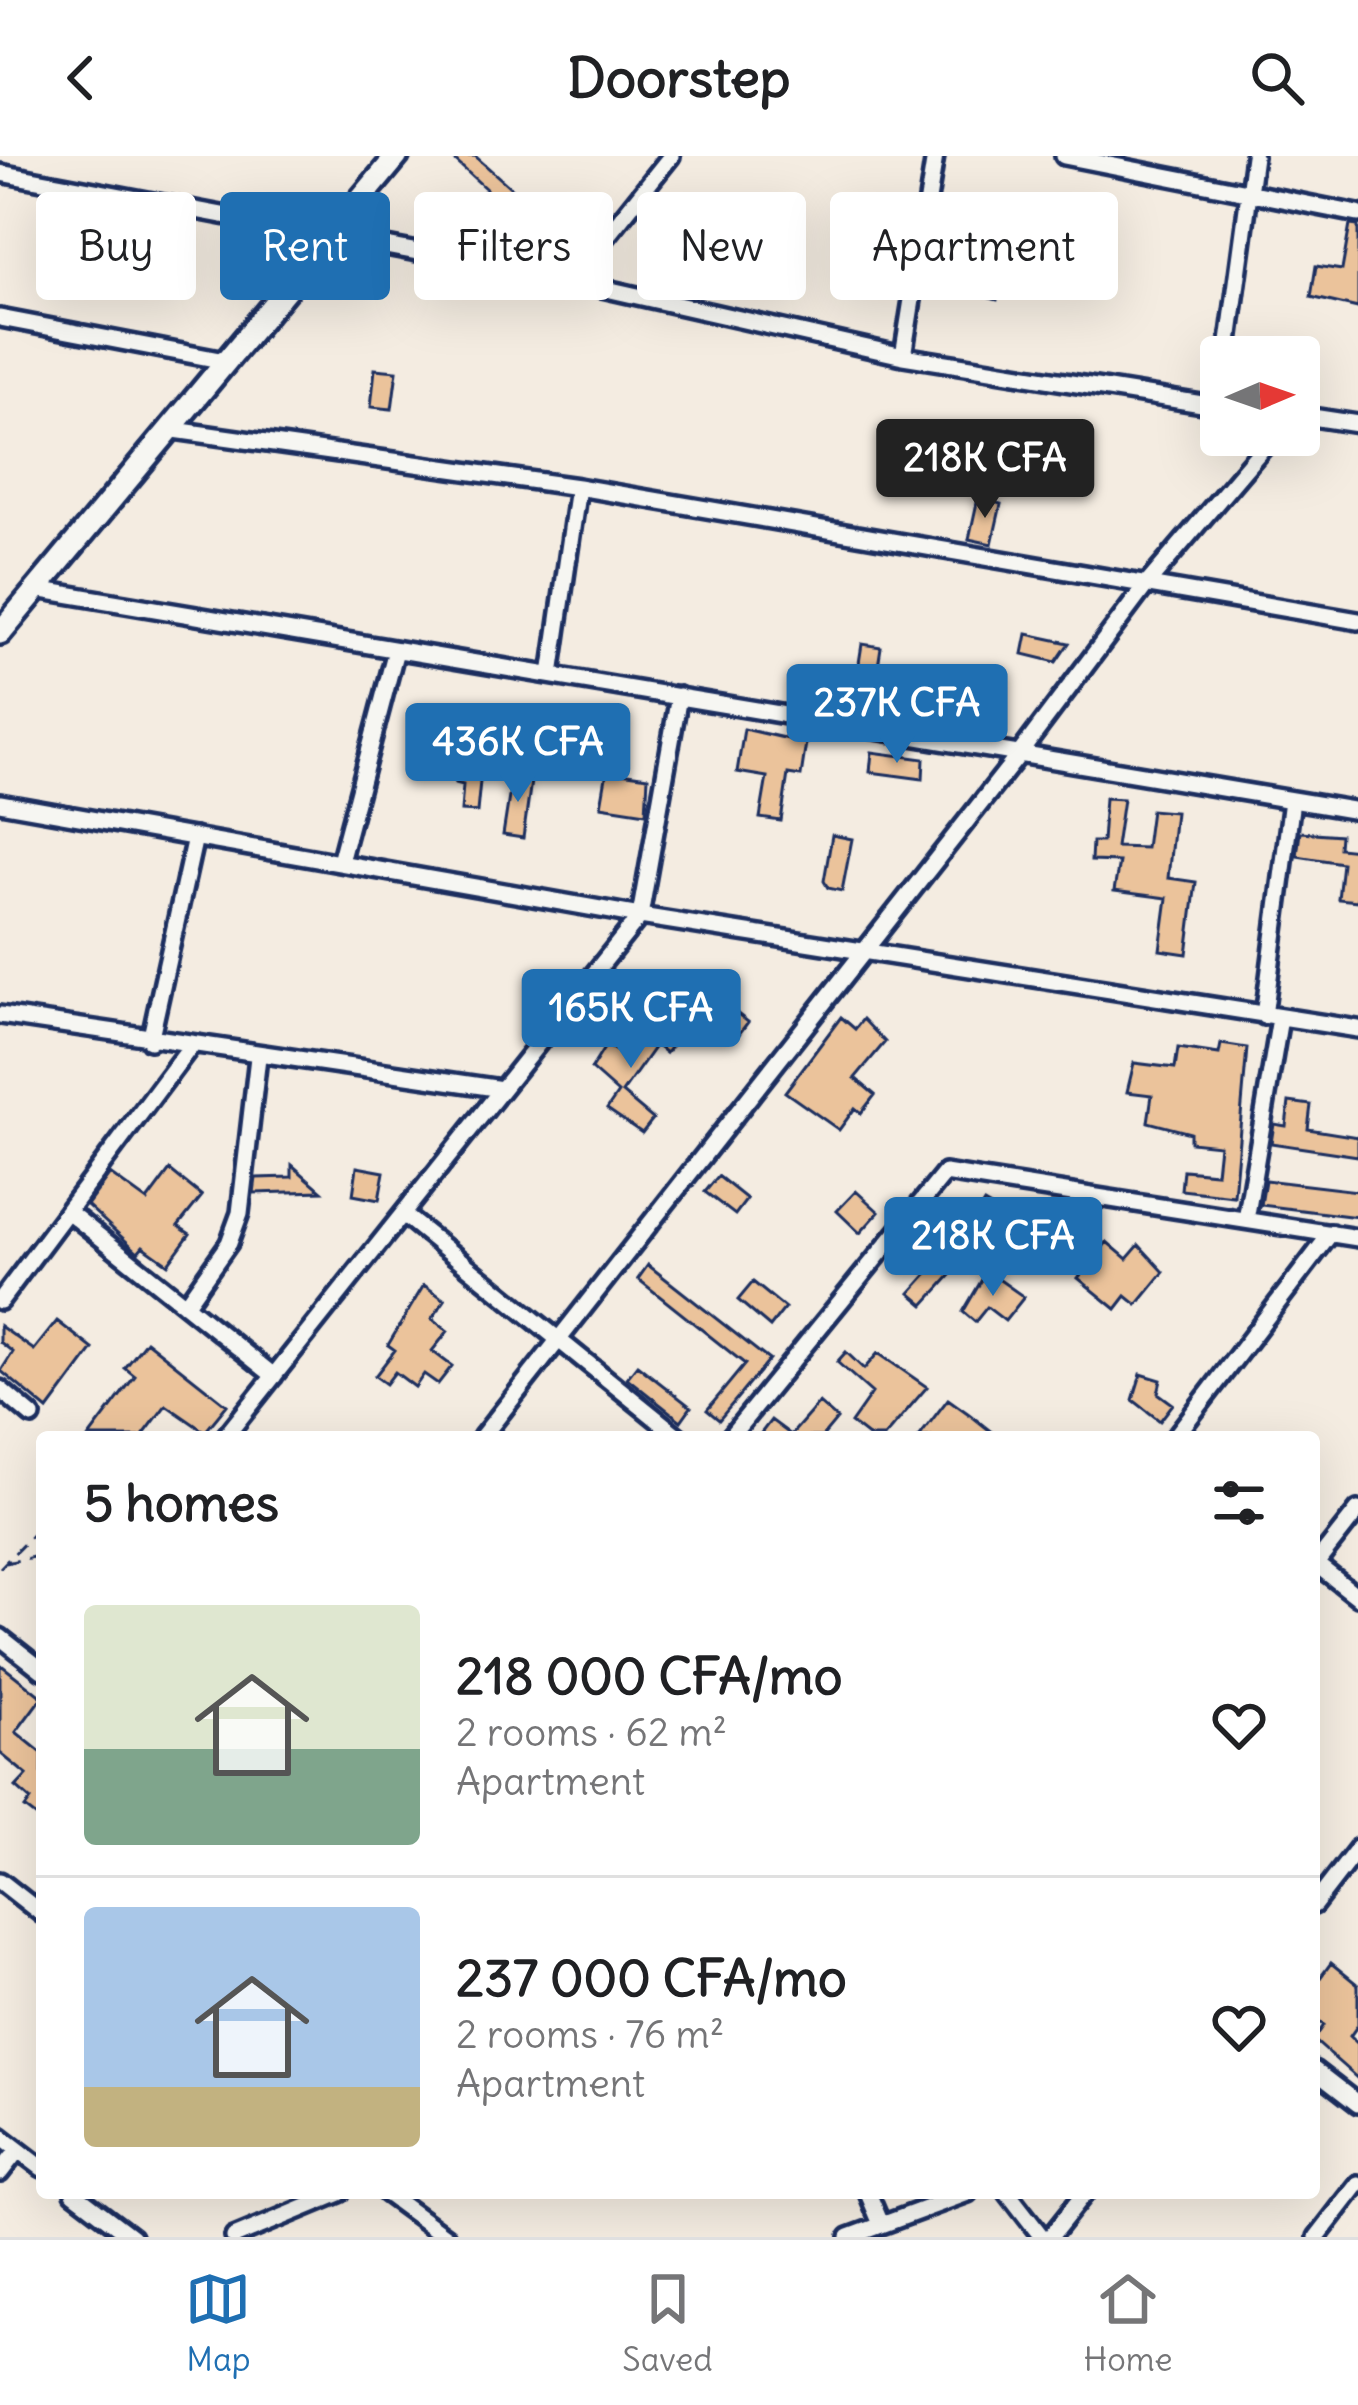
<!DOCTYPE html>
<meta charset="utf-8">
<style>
body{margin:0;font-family:Delius,sans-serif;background:#f2f2f2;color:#202124;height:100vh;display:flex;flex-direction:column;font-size:45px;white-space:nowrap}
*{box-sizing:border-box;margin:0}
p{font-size:39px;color:#757577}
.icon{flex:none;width:66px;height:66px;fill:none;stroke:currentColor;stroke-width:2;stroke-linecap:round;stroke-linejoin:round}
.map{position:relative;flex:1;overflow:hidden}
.panel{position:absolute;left:36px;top:1275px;width:1284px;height:768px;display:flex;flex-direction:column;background:#fff;border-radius:12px;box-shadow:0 12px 48px #0002}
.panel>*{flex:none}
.guide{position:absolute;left:36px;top:36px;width:1287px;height:108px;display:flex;gap:24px}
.needle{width:78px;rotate:88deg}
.buttons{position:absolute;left:1200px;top:180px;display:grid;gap:24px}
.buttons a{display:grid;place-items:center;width:120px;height:120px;border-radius:12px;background:#fff;box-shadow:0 12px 48px #0002;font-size:60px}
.price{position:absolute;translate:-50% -102px;padding:0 27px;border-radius:12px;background:#1f6fb2;color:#fff;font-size:39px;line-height:78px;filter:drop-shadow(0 3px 6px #0008)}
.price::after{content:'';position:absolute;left:50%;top:72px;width:36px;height:27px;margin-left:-18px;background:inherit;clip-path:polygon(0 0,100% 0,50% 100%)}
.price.current{background:#222;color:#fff}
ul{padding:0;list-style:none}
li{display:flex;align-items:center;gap:36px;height:300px;padding:0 48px}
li+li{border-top:3px solid #e0e0e0}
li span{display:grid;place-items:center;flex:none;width:336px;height:240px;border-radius:12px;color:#555}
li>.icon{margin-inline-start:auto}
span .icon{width:144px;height:144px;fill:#fffc;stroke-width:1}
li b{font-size:51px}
h2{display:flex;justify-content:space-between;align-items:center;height:144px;padding:0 48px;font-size:51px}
.chip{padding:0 42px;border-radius:12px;background:#fff;box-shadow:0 12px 48px #0002;font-size:42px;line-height:108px}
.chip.current{background:#1f6fb2;color:#fff}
header{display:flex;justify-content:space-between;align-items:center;height:156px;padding:0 48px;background:#fff;font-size:54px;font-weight:700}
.menu{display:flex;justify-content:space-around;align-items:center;height:168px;border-top:3px solid #e0e0e0;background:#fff;font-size:33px;color:#757577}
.menu a{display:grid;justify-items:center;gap:6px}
.menu .current{color:#1f6fb2}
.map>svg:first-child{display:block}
</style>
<header><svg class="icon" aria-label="back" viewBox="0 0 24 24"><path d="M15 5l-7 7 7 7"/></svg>Doorstep<svg class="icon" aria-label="search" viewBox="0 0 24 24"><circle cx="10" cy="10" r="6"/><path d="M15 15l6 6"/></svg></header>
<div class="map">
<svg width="1358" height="2081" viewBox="0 0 1358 2081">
<rect width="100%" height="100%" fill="#f4ece1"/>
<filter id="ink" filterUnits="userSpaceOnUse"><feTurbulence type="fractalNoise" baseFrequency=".00833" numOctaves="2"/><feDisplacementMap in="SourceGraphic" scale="24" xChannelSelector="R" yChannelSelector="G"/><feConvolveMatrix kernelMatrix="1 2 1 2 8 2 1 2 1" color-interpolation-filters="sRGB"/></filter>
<g filter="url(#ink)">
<!-- building -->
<path fill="#ebc39b" stroke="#1b2f5e" stroke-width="3" d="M450 0H475L511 32 485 61 472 49 486 33Z
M1350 69 1358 70V152L1311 141 1316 110 1342 114Z
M989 88 1007 93 997 144 975 138Z
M375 213 397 215 392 253 371 251Z
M978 342 1001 348 992 388 969 383Z
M1027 478 1069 487 1056 506 1023 498Z
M862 488 881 491 874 536 855 533Z
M744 573 806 587 801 620 788 618 781 665 760 662 767 621 737 616Z
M872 596 924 603 923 623 870 616Z
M459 602 482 605 477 656 461 655 463 629 455 627Z
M513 615 532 618 523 682 503 679Z
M607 615 648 621 646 657 601 650Z
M1105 642 1123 643 1116 691 1146 692 1151 654 1175 656 1168 722 1196 726 1187 798 1160 794 1167 742 1114 735 1119 706 1091 705 1092 686H1102Z
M1300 676 1340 679 1339 692 1358 694V745L1338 743 1342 707 1297 700Z
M832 679 852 683 842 735 828 732 824 725Z
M712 838 748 866 736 882 706 858Z
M841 861 855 873 863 863 885 886 855 922 875 939 861 957 855 952 839 974 785 936Z
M660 864 679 880 666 897 656 889 622 937 653 963 642 977 607 953 618 937 591 913 606 889 621 898 641 873 648 879Z
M1221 888 1247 892 1234 1040 1181 1034 1183 1014 1216 1017 1219 989 1190 986V977L1148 966 1152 939 1127 936 1134 907 1175 912 1178 892 1219 898Z
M1289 946 1311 949 1308 973 1358 981V1000L1271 987 1274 968 1286 970Z
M292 1009 322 1035 254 1037 256 1022 292 1021Z
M357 1011 384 1016 379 1044 353 1039Z
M170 1014 202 1040 178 1070 190 1078 168 1108 143 1090 138 1096 87 1049 110 1018 147 1045Z
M718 1020 747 1043 735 1059 705 1036Z
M1265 1024 1358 1035V1061L1261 1049Z
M856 1035 879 1056 860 1077 837 1055Z
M984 1047 996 1054 961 1108 924 1149 910 1137 946 1097 917 1074 931 1057 962 1082Z
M1107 1086 1127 1103 1139 1089 1164 1116 1137 1149 1126 1140 1116 1153 1078 1122Z
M648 1109 769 1204 719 1264 707 1254 745 1208 638 1123Z
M987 1115 1024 1141 1005 1165 987 1151 975 1166 963 1156Z
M753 1126 785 1152 770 1171 738 1144Z
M424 1129 445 1144 432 1163 448 1175 432 1195 452 1210 438 1228 424 1218 415 1231 395 1216 386 1228 375 1220 395 1194 388 1189Z
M57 1165 93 1193 48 1254 1 1215 13 1196 0 1186V1170L34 1194Z
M146 1185 227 1249 205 1276 166 1249 142 1281H89L135 1220 125 1212Z
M846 1196 864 1213 878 1197 927 1231 884 1281H869L851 1267 872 1237 837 1206Z
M637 1209 691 1251 681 1265 627 1222Z
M1141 1218 1161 1224 1158 1237 1173 1248 1160 1265 1133 1244Z
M948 1243 969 1258 998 1281H919Z
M819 1247 837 1263 822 1281H758L771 1264 791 1279Z
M0 1508 42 1541 16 1576 42 1597V1665L25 1652 31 1644 16 1631 27 1619 0 1597Z
M1331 1807 1358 1829V1869L1350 1880 1358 1888V1923L1314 1884 1324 1869 1314 1861V1830Z"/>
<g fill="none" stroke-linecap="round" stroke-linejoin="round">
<!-- street casing -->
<g stroke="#1b2f5e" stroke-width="24">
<path id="street" d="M1064 0 1358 58
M0 17 571 125 903 200 1221 251
M571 125 671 0
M0 162 225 205
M903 200 935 0
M1227 201 1254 0
M1299 259 1358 268
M167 273 578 331 1358 465
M36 433 1358 655
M551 519 578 331
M0 647 640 760 1358 873
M340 706 396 494
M0 859 502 933
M1264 860 1292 644
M150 885 195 681
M70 1057 274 1220
M404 1059 679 1281
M1246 1064 1280 862
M0 1145 190 891
M186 1148 229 1087 240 1057 258 901
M0 1233 32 1260
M225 1281 640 760 679 540
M482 1281 1017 601 1146 429 1274 279
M730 1281 945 1017 1358 1082
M1175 1281 1331 1077
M1316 1408 1358 1441
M1314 1410 1358 1354
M0 1481 42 1514
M0 1725 42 1758
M1314 1749 1358 1692
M1314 1914 1358 1948
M0 1980 42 2012
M0 2017 18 1994
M74 2037 132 2081
M386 2037 446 2081
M868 2037 881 2068
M1008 2037 1042 2081
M234 2081 340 2037
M849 2081 968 2037
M1050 2081 1085 2037
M1317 2081 1358 2028"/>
</g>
<!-- secondary casing -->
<g stroke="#1b2f5e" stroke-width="30">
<path id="secondary" d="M0 477 397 0"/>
</g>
<!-- path -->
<path stroke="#1b2f5e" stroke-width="3" stroke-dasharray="12 9" stroke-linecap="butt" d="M6 1407 42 1399
M0 1412 42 1369"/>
<!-- street -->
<use href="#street" stroke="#f6f6f2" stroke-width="15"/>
<!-- secondary -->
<use href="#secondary" stroke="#f6f6f2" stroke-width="21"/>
</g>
</g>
</svg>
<div class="buttons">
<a><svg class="needle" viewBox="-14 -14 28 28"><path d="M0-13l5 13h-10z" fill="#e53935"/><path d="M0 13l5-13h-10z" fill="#757577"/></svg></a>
</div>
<b class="price current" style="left:985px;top:365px">218K CFA</b>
<b class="price" style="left:897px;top:610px">237K CFA</b>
<b class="price" style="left:518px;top:649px">436K CFA</b>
<b class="price" style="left:631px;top:915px">165K CFA</b>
<b class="price" style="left:993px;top:1143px">218K CFA</b>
<div class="guide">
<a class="chip">Buy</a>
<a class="chip current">Rent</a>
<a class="chip">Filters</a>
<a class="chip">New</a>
<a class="chip">Apartment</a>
</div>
<section class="panel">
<h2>5 homes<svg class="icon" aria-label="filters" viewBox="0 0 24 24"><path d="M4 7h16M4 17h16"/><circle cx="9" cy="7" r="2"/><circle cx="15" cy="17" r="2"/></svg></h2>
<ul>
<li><span style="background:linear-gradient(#dfe7d0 60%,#7fa58c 0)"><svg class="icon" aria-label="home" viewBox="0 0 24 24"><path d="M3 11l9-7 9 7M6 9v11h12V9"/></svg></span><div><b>218 000 CFA/mo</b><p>2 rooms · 62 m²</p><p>Apartment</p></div><svg class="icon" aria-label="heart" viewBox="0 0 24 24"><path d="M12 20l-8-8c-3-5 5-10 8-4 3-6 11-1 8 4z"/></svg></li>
<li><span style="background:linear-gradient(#a9c7e8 75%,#c2b280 0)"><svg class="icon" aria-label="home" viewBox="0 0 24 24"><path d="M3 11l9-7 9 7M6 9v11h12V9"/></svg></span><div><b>237 000 CFA/mo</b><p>2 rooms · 76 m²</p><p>Apartment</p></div><svg class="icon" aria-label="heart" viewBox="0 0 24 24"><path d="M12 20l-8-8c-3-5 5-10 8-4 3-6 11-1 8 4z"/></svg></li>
</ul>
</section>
</div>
<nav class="menu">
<a class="current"><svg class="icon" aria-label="map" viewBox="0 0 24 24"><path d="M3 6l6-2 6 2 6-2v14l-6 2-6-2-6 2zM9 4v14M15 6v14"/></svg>Map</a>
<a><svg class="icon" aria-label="saved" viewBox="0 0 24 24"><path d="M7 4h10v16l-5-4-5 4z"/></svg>Saved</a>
<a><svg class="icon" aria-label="home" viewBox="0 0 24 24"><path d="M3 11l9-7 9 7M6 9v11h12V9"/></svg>Home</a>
</nav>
